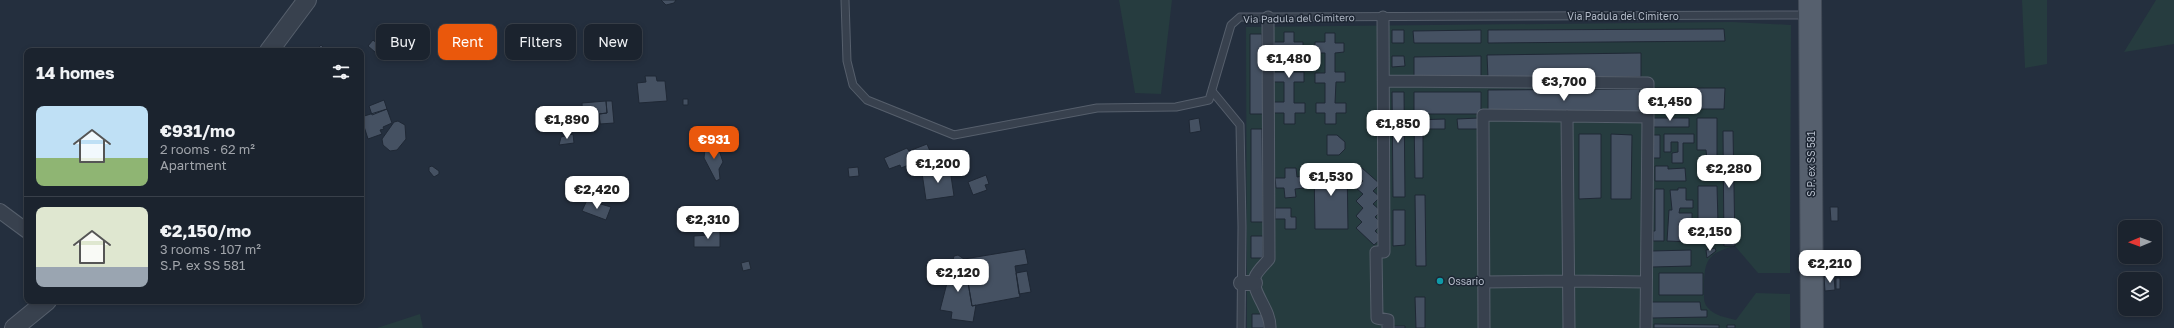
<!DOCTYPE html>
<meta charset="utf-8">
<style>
body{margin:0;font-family:"Golos Text",sans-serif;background:#282f3a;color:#f1f3f6;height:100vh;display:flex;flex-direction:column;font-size:15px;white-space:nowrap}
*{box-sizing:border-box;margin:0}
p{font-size:13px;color:#a0a4aa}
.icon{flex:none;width:22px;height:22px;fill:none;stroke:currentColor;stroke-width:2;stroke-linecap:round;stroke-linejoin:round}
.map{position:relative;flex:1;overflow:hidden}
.panel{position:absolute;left:24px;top:48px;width:340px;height:256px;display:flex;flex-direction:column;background:#1b232e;border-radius:8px;box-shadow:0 2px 6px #0003,0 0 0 1px #39404a}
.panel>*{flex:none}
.top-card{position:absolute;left:376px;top:24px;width:380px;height:36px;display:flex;gap:8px}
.needle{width:26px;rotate:269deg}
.controls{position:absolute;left:2118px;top:220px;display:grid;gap:8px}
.controls a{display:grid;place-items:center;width:44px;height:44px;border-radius:8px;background:#1b232e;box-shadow:0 2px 6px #0003,0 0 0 1px #39404a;font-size:20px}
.price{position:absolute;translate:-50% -34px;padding:0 9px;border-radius:8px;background:#fff;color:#222;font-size:13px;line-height:26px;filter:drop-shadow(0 1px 2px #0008)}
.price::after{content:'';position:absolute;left:50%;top:24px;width:12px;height:9px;margin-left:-6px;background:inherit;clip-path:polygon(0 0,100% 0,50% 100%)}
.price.selected{background:#ea580c;color:#fff}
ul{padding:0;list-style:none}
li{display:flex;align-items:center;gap:12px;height:100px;padding:0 12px}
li+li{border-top:1px solid #39404a}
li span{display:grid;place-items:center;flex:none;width:112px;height:80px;border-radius:8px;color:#555}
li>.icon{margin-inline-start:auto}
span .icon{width:48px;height:48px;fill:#fffc;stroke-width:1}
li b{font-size:17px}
h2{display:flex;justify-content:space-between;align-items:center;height:48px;padding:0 12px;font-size:17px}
.chip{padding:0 14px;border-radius:8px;background:#1b232e;box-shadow:0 2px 6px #0003,0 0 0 1px #39404a;font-size:14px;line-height:36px}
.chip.selected{background:#ea580c;color:#fff}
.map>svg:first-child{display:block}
</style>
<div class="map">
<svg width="2174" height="328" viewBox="0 0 2174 328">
<rect width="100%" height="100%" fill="#242f3e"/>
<!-- green -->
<path fill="#263c3f" d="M1119 0H1172L1161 94 1135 93Z
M2022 0H2047V64L2025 68Z
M2156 0H2174V44L2124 52Z
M1732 22 1791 25 1790 273H1758L1735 246C1706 253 1704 262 1704 290 1704 296 1703 303 1708 308 1715 316 1725 317 1736 320L1756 293 1790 294V328H1247L1246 27Z
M420 314 423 328H377Z"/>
<!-- building -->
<path fill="#455162" stroke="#1f2835" d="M676 0 674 3 666 5 661 0Z
M1724 29 1725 41 1488 43V30Z
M1392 30H1404V43H1392Z
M1481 30V43H1414L1413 31Z
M1284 32H1294V42H1303V52H1294V72H1304V82H1294V103H1305V113H1295V124H1284V113H1274V102H1284V82H1274V72H1284V52H1274V42H1284Z
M1325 33H1335V43H1344V52L1335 53V72H1345V82H1336L1335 103H1346V113H1336V124H1325V113H1316V103H1325V83H1315V73H1325V53H1315V42H1325Z
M1250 34H1262L1263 114H1250Z
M373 40 380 46 375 52 368 46Z
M321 45 327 51H315Z
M1641 53V77L1488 78 1487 55Z
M1392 56H1404L1405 66 1392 67Z
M1481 56V79H1414V57Z
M645 76H656L657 81H665L667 101 639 103 637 83 646 82Z
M1655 88H1725L1724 109H1655Z
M1640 89V113L1488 114V90Z
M1392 92H1404L1405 197H1393Z
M1414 92H1481V114H1414Z
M683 99H688V105H683Z
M384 100 387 109 372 115 369 106Z
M606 101H612L614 123 600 124 599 114 607 113Z
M606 101 607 113 599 114 600 124 583 126 582 103Z
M387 109 392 123 383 127 384 129 380 130 382 134 368 139 361 117Z
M1199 118 1201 131 1190 133 1189 120Z
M1479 118V129H1458L1457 119Z
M1651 118H1689V127H1651Z
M1697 118H1717V177L1709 178 1706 150H1697Z
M1445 119V129H1423V178H1415L1414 120Z
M398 121 405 125 406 139 397 150 390 151 383 145 382 139 394 122Z
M1251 129H1262L1263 222H1251Z
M1723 131H1733L1735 246H1724Z
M573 134 574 143 559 145 561 137Z
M1579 134H1601V198L1579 199Z
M1611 134 1632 135 1631 199H1611Z
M1664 134H1694V143H1683V163H1672V153L1678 152V142H1671V152H1664Z
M1327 135H1337L1345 142V149L1339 155H1327Z
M1652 135H1660V158H1652Z
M712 144 716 145 719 150 723 162 719 169 720 179 716 181 704 158 705 149Z
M927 144 932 156 901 168 900 165 889 169 884 158 907 148 909 151Z
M1314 165H1347L1348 229H1315Z
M432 166 439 171V174L434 177 429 171V167Z
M1655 166H1668V169L1685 168 1686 181H1655Z
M858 167 859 176 849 177 848 168Z
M1285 168H1296L1297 177 1304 176 1305 188 1295 189 1296 197 1285 198 1284 188H1276L1275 178H1285Z
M1362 168 1380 184 1373 191 1380 197 1373 204 1381 211 1375 217 1382 224 1375 231 1382 238 1374 245 1356 228 1362 222 1356 216 1363 208 1356 201 1363 194 1356 188 1363 181 1356 175Z
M950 169 954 196 926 200 922 173Z
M986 175 989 184 985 185 987 190 973 195 968 182Z
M1698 186H1717L1718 223H1698Z
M1678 188H1686V200H1693V208H1680L1679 213H1692V242L1667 241 1669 210H1672L1670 190H1678Z
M1655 189H1664V241H1653V231H1655Z
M1415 195H1425L1426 266H1416Z
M587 200 611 207 606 220 582 211Z
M1830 207H1838V221H1831Z
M1275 208H1291V217H1296V229H1285V219H1275Z
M1393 210H1405V245L1393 246Z
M709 231H720V247H694V236L709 235Z
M1718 231V242L1698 243V232Z
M1251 236H1263V258H1251Z
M1715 248 1716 251 1707 258 1706 250Z
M1025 249 1028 264 1015 266 1020 297 972 306 964 259Z
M1691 250V266L1652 267V251Z
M958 255 964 259 972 306 976 305 973 322 951 319 952 312 940 310 954 256Z
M1825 257H1834L1835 273H1825Z
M1836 260H1840V270H1836Z
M749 261 751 269 743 271 741 263Z
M1027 271 1031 292 1019 294 1016 273Z
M1659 273H1703V295H1659Z
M1834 276 1835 290 1825 291 1824 277Z
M1836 278H1840V289H1836Z
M1415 297H1425V328H1416Z
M1651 302H1700L1701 310H1707V317L1652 318Z
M1252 314H1264V328H1252Z
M1654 324 1719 325V328H1654Z
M1727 325H1735V328H1727Z
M1393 326H1405V328H1393Z"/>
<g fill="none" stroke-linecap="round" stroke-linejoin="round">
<!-- service casing -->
<g stroke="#565f6c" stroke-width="9">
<path id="service" d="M845 0 847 61 853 85 867 100 954 135 1097 108 1176 107 1209 100 1231 25 1240 17 1808 15
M1212 91 1240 125 1242 227 1241 328"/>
</g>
<!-- pedestrian casing -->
<g stroke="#565f6c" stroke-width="13">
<path id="pedestrian" d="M1268 17 1269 259C1265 264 1257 271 1255 277 1251 293 1271 309 1270 328
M1383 17 1384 252H1376L1377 318 1388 320V328
M1384 81 1648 83V117
M1567 116 1569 328
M1574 281 1646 282
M1484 282 1568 281
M1484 328 1483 115 1648 117 1646 328"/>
</g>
<!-- minor casing -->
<g stroke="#565f6c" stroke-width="16">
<path id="minor" d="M0 211 27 231
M1241 283H1255"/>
</g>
<!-- tertiary casing -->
<g stroke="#565f6c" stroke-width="20">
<path id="tertiary" d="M269 51 307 0
M14 328 47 301"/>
</g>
<!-- primary casing -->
<g stroke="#414a57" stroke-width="24">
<path id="primary" d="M1810 0 1812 328"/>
</g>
<!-- service -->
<use href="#service" stroke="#38414e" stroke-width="7"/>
<!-- pedestrian -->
<use href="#pedestrian" stroke="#38414e" stroke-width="11"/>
<!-- minor -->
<use href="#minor" stroke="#38414e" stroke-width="14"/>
<!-- tertiary -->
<use href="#tertiary" stroke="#38414e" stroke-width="18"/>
<!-- primary -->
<use href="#primary" stroke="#56606e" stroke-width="22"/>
</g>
<!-- markers -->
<circle fill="#0f9aa8" stroke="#1d2633" stroke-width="1.5" cx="1440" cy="281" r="4"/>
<g text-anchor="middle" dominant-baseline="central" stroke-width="3" stroke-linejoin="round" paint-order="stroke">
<!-- street labels -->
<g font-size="10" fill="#b4bcc9" stroke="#1d2633">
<text x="1623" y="16">Via Padula del Cimitero</text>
<text transform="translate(1299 18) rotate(-1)">Via Padula del Cimitero</text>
<text transform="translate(1811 164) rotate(-90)">S.P. ex SS 581</text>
</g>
<!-- poi labels -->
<g font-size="10" fill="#b4bcc9" stroke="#1d2633" text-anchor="start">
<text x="1448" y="281">Ossario</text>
</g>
</g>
</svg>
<div class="controls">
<a><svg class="needle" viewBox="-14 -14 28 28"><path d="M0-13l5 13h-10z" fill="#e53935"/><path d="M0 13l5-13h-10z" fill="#a0a4aa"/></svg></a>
<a><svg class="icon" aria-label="layers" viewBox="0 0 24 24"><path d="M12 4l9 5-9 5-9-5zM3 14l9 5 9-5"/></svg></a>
</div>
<b class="price" style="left:1289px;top:79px">€1,480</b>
<b class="price" style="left:1564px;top:102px">€3,700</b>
<b class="price" style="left:1670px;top:122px">€1,450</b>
<b class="price" style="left:567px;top:140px">€1,890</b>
<b class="price" style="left:1398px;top:144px">€1,850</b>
<b class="price selected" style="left:714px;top:160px">€931</b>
<b class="price" style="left:938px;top:184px">€1,200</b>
<b class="price" style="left:1729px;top:189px">€2,280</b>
<b class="price" style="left:1331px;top:197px">€1,530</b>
<b class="price" style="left:597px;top:210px">€2,420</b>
<b class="price" style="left:708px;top:240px">€2,310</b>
<b class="price" style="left:1710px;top:252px">€2,150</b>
<b class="price" style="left:1830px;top:284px">€2,210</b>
<b class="price" style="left:958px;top:293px">€2,120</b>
<div class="top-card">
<a class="chip">Buy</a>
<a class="chip selected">Rent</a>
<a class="chip">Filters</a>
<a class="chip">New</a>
</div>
<section class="panel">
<h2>14 homes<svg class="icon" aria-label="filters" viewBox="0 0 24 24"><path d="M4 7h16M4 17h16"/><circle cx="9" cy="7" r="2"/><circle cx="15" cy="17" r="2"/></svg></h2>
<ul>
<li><span style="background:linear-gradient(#bfe0f5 65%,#8fb573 0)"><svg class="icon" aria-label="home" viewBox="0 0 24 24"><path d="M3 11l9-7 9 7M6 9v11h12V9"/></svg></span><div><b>€931/mo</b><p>2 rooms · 62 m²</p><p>Apartment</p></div></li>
<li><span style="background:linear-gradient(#dfe7d0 75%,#9aa5b1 0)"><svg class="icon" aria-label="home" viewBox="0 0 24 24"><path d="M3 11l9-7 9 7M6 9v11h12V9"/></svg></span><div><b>€2,150/mo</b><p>3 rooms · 107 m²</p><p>S.P. ex SS 581</p></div></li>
</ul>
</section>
</div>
